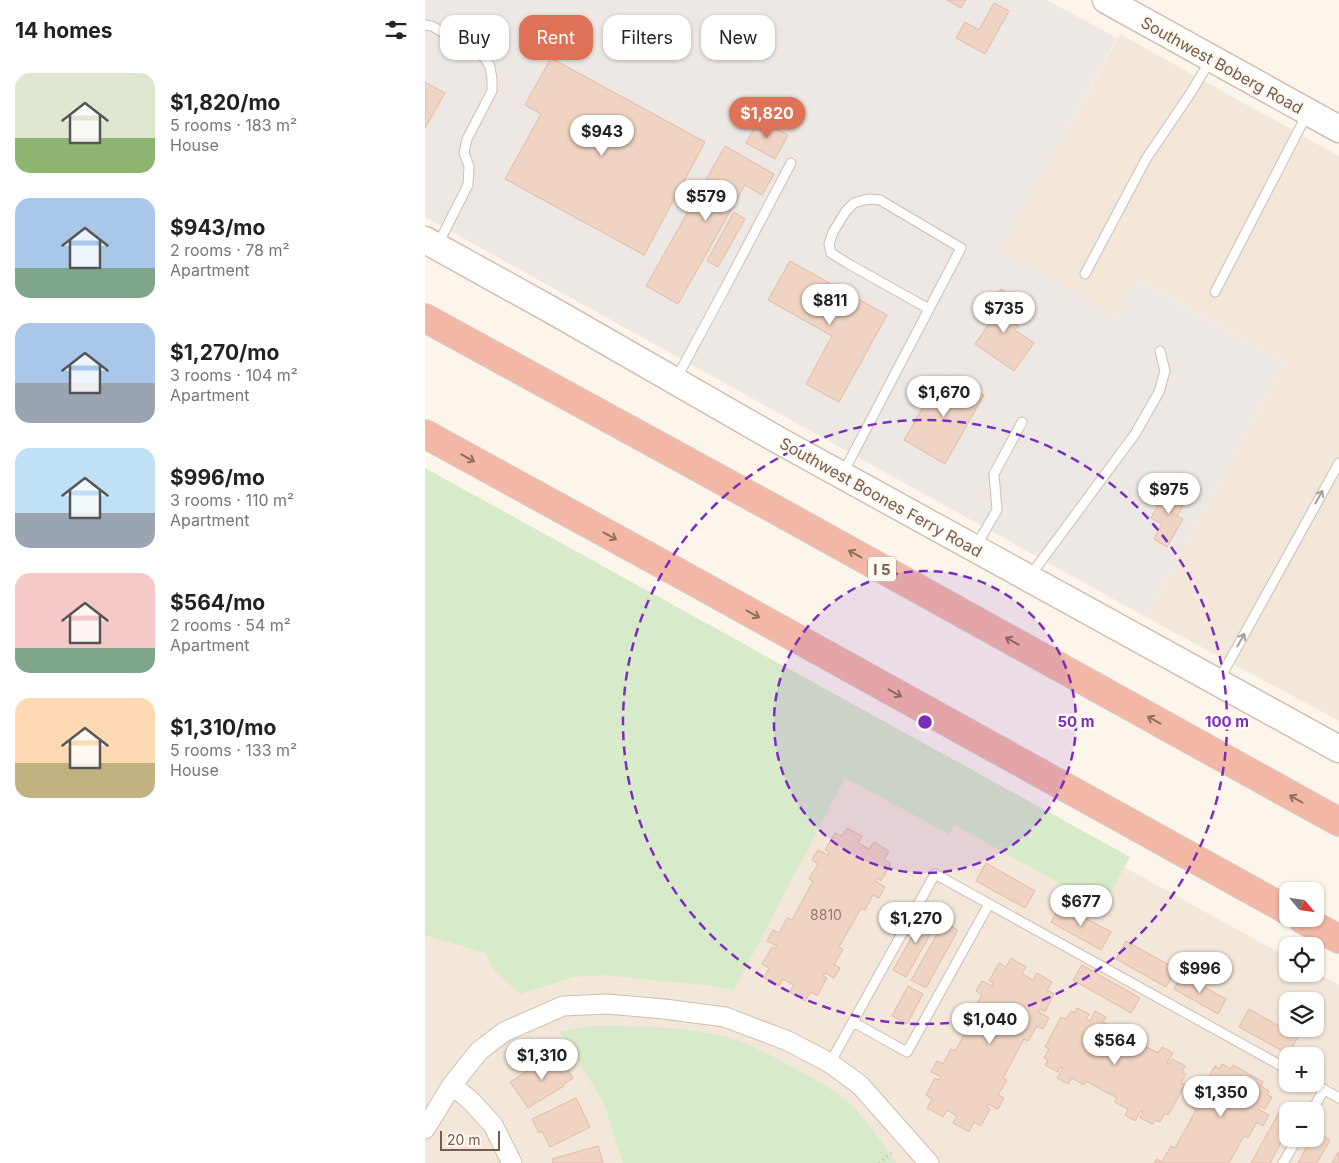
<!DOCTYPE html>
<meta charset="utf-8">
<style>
body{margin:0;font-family:Inter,sans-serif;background:#f2f2f2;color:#222;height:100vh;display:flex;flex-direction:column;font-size:19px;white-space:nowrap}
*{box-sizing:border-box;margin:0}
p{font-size:16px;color:#767676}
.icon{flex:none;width:28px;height:28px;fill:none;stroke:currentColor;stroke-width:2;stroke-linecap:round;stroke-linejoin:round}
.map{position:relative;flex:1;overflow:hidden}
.details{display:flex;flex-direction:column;background:#fff;width:425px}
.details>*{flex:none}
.guide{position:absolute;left:15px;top:15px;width:475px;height:45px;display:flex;gap:10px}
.needle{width:32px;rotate:119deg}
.controls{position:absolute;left:854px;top:882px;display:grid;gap:10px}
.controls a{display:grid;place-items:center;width:45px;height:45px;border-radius:10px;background:#fff;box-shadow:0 1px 4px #0004;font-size:25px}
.scale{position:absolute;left:15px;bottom:12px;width:60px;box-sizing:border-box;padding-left:5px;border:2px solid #765b4e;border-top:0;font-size:14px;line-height:18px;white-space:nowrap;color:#765b4e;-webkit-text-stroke:4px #fef9f1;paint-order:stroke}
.price{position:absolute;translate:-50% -42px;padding:0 11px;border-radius:18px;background:#fff;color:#222;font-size:16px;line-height:32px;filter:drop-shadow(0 1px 2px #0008)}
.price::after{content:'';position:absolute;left:50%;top:30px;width:15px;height:11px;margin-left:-8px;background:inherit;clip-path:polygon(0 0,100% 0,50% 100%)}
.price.current{background:#df7156;color:#fff}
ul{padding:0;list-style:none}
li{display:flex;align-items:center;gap:15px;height:125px;padding:0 15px}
li span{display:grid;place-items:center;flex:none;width:140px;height:100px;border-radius:15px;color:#555}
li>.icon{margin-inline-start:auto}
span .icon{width:60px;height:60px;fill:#fffc;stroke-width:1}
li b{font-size:21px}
h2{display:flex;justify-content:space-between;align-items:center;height:60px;padding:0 15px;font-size:21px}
.chip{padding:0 18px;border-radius:15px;background:#fff;box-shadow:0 1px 4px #0004;font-size:18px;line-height:45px}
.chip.current{background:#df7156;color:#fff}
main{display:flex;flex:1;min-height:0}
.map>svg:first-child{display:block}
</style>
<main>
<section class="details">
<h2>14 homes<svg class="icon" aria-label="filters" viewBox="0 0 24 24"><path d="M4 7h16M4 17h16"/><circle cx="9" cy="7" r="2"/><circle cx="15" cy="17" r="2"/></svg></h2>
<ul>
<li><span style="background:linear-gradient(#dfe7d0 65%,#8fb573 0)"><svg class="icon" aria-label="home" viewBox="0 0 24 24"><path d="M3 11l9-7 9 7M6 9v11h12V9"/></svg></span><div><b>$1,820/mo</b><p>5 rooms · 183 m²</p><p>House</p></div></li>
<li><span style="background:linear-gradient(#a9c7e8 70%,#7fa58c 0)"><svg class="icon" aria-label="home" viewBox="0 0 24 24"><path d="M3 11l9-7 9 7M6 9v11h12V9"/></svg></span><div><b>$943/mo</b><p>2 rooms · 78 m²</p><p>Apartment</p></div></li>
<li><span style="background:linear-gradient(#a9c7e8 60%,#9aa5b1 0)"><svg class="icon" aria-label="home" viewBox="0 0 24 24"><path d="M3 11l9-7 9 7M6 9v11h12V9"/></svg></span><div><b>$1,270/mo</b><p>3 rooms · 104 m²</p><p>Apartment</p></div></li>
<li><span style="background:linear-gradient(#bfe0f5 65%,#9aa5b1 0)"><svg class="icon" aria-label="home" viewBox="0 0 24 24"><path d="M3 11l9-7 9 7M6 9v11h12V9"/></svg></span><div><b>$996/mo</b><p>3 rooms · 110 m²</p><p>Apartment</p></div></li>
<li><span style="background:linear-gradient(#f6c9c9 75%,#7fa58c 0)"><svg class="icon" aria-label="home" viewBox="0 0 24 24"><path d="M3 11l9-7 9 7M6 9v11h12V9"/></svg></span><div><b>$564/mo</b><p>2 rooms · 54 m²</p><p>Apartment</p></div></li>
<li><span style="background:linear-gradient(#ffd9b3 65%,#c2b280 0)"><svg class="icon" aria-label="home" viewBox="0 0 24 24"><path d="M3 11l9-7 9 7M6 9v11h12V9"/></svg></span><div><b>$1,310/mo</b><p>5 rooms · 133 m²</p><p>House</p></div></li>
</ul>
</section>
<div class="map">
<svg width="914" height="1163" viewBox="0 0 914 1163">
<rect width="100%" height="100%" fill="#fcf5eb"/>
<!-- residential -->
<path fill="#f3e7d9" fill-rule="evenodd" d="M695 34 914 156V721L721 617 860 362 713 280 692 316 575 251Z
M0 481 862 957V974H890V972L914 985V1163H0ZM862 1001H890V1029H862ZM862 1056H890V1084H862ZM862 1111H890V1139H862Z"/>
<!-- industrial -->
<path fill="#ede8e3" d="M0 0H622L692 38 576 251 692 316 712 280 860 362 721 617 0 217Z"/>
<!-- green -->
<path fill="#d7eac9" d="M0 468 705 857 678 907 529 825 524 834 420 778 309 990 279 985 178 975 149 977 95 994 68 969 60 953 0 935Z
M170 1026C216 1026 267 1026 311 1040 333 1048 355 1060 376 1072 394 1082 412 1091 427 1106 444 1123 457 1144 472 1163H198L179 1103 135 1032 158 1027Z"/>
<!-- building -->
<path fill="#f0d4c3" stroke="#e2baa4" d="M522 0H541L536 8Z
M569 3 584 11 560 54 531 38 540 22 554 30Z
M126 58 280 142 219 255 80 179 116 114 100 105Z
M0 82 20 93 0 128Z
M334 119 363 135 350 159 321 143Z
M300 146 349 174 337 195 320 185 253 304 221 286Z
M309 212 320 219 293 267 282 261Z
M365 261 462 315 414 402 381 384 407 336 343 300Z
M576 289 594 302 582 319 593 326 590 330 609 343 589 371 550 344 572 313 563 307Z
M526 376 559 395 520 464 479 440 513 381Z
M743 487 763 497 752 516 758 519 742 547 729 539 737 524 726 518Z
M422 828 437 836 433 843 444 849 449 842 464 851 459 860 466 863 456 881 452 878 450 881 460 887 454 898 448 895 440 910 436 908 414 947 418 949 409 965 415 968 409 978 400 973 398 976 402 978 392 996 386 992 380 1001 365 992 369 985 358 979 354 986 339 978 344 968 337 964 347 947 350 949 352 946 342 941 348 930 354 933 362 918 367 920 388 881 384 879 393 864 387 860 393 850 403 855 405 852 400 850 410 833 417 836Z
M561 863 610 891 600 908 551 881Z
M636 905 686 932 676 950 626 922Z
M501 912 514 919 481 977 468 970Z
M519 922 533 930 501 988 486 980Z
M701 941 751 969 741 987 691 959Z
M586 958 601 967 597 974 608 980 612 973 627 982 622 990 629 994 620 1012 615 1009 614 1012 624 1018 618 1029 612 1026 603 1041 599 1039 578 1078 582 1080 573 1095 579 1098 573 1109 563 1104 562 1107 565 1109 556 1126 549 1122 544 1132 528 1123 532 1116 522 1110 518 1117 502 1108 507 1099 501 1095 510 1078 514 1080 516 1077 506 1072 512 1061 518 1064 526 1049 530 1051 552 1012 548 1010 557 995 551 991 557 981 567 986 568 983 564 981 574 963 581 967Z
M657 965 715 998 706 1013 648 980Z
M757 975 801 999 793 1014 749 989Z
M483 986 498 994 482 1024 467 1016Z
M652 1008 664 1014 661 1019 665 1021 670 1011 681 1017 678 1022 691 1029 689 1033 718 1050 720 1046 733 1053 737 1047 748 1053 742 1063 745 1064 747 1059 760 1066 757 1072 761 1074 756 1083 760 1085 743 1115 740 1113 735 1122 730 1120 728 1124 715 1118 718 1112 716 1111 710 1121 700 1115 703 1109 690 1102 692 1098 661 1081 659 1085 647 1078 643 1084 632 1078 638 1068 635 1067 633 1072 620 1065 623 1060 619 1058 624 1049 620 1047 636 1017 641 1019 646 1011 650 1013Z
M824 1009 873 1037 863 1054 814 1027Z
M133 1054 148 1078 138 1085 139 1086 103 1108 94 1094H93L85 1082 122 1059V1060Z
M797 1064 806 1069 808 1065 838 1082 836 1086 844 1091 842 1095 847 1097 840 1109 835 1106 833 1109 844 1115 838 1126 832 1122 823 1138 819 1136 804 1163H729L732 1159 737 1162 746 1146 750 1148 771 1110 767 1107 776 1092 771 1089 777 1078 786 1083 788 1081 783 1078 790 1066 795 1069Z
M151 1098 165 1127 125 1147 117 1131 114 1133 107 1119Z
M856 1109 862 1113V1131L845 1163H826Z
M890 1131 905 1140 892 1163H873L886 1139H890Z
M173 1146 178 1163H128L127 1159Z
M913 1152 914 1153V1163H907Z"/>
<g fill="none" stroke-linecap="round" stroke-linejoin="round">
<!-- lane casing -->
<g stroke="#cebdb0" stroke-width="11">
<path id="lane" d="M0 25 7 26 60 58 65 67 67 79V91L42 139 39 153 44 166 43 185 13 244
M660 274 721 159 765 94 785 61
M790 292 882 114
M251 379 298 292 366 163
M418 473 536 248 455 200 446 199 439 200 429 203 421 211 408 232 404 244 406 253 422 263 504 309
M551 546 572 510 569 474 597 422
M605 576 710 434 734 392 740 371 735 351
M794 680 914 463
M428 1022 482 1052 564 904
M405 1063 510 874 862 1069
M889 1084 914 1098
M887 1111 899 1089
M858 1163 872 1139"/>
</g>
<!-- street casing -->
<g stroke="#cebdb0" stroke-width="21">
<path id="street" d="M27 1085 46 1101 68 1125 87 1163
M0 1129 27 1085 54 1051 79 1032 138 1006 182 1004 239 1009 300 1017 363 1041 405 1063 435 1085 504 1163"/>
</g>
<!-- secondary casing -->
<g stroke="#d3bfb0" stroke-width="29">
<path id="secondary" d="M681 0 914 129
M0 240 130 312 353 440 914 749"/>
</g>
<!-- highway casing -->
<g stroke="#d9d1cd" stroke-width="30">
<path id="highway" d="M0 318 353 511 914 822
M0 434 270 582 862 910
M877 919 914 939"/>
</g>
<!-- path -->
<path stroke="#d6b7a6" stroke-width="3" stroke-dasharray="1 4" stroke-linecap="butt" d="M454 1163 469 1151"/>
<!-- lane -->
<use href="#lane" stroke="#fff" stroke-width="9"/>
<!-- street -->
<use href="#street" stroke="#fff" stroke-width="19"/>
<!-- secondary -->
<use href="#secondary" stroke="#fff" stroke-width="26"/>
<!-- highway -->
<use href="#highway" stroke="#f2b7a5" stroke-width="28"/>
</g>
<!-- one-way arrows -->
<defs><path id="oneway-shaft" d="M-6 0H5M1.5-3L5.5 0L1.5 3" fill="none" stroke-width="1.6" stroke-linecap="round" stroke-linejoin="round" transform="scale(1.25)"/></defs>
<g stroke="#8f6d5f">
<use href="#oneway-shaft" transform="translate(43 458) rotate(29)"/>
<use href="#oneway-shaft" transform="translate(185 536) rotate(29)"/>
<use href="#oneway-shaft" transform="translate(430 554) rotate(-151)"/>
<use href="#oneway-shaft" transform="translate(328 614) rotate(29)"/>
<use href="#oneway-shaft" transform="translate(587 641) rotate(-151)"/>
<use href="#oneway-shaft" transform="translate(470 693) rotate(29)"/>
<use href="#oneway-shaft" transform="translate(729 720) rotate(-151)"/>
<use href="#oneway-shaft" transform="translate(871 799) rotate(-151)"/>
</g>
<g stroke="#ad9d95">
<use href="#oneway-shaft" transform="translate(894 497) rotate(-61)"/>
<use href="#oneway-shaft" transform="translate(816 640) rotate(-61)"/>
</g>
<!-- distance rings -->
<circle cx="500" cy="722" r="151" fill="#7b2cbf" fill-opacity=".12"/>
<g fill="none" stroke="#7b2cbf" stroke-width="2.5" stroke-dasharray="9 6">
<circle cx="500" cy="722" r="151"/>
<circle cx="500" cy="722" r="302"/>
</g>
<g text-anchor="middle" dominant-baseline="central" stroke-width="5" stroke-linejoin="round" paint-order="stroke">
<!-- number labels -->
<g font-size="14" fill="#94796b">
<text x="401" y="914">8810</text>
</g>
<!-- shield labels -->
<rect fill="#fef9f1" stroke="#9f8a7f" stroke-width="1" x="443" y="556.5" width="28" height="25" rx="4"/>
<g font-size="15" font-weight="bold" fill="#765b4e">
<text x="457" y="569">I 5</text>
</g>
<!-- street labels -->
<g font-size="16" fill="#765b4e" stroke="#fef9f1">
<text transform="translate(797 65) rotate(29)">Southwest Boberg Road</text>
<text transform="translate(456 497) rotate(29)">Southwest Boones Ferry Road</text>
</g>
</g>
<circle cx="500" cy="722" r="8" fill="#7b2cbf" stroke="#fef9f1" stroke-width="2.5"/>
<g font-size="15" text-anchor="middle" font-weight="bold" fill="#7b2cbf" stroke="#fef9f1" stroke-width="5" stroke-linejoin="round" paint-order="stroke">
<text x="651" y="727">50 m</text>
<text x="802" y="727">100 m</text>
</g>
</svg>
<div class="controls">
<a><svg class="needle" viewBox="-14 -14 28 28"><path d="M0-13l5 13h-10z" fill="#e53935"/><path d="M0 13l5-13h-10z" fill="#767676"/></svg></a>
<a><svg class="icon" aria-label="locate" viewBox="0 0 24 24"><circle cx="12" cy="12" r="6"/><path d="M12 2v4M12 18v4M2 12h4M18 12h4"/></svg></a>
<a><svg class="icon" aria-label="layers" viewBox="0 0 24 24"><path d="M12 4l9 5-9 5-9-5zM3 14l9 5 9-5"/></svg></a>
<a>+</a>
<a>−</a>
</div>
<div class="scale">20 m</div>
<b class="price current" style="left:342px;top:139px">$1,820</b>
<b class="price" style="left:177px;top:157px">$943</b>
<b class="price" style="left:281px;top:222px">$579</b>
<b class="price" style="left:405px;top:326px">$811</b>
<b class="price" style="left:579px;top:334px">$735</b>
<b class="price" style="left:519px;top:418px">$1,670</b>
<b class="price" style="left:744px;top:515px">$975</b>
<b class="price" style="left:656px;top:927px">$677</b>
<b class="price" style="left:491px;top:944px">$1,270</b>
<b class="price" style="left:775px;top:994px">$996</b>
<b class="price" style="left:565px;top:1045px">$1,040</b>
<b class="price" style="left:690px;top:1066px">$564</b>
<b class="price" style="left:117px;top:1081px">$1,310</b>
<b class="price" style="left:796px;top:1118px">$1,350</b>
<div class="guide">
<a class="chip">Buy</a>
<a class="chip current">Rent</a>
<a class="chip">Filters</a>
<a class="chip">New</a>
</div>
</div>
</main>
